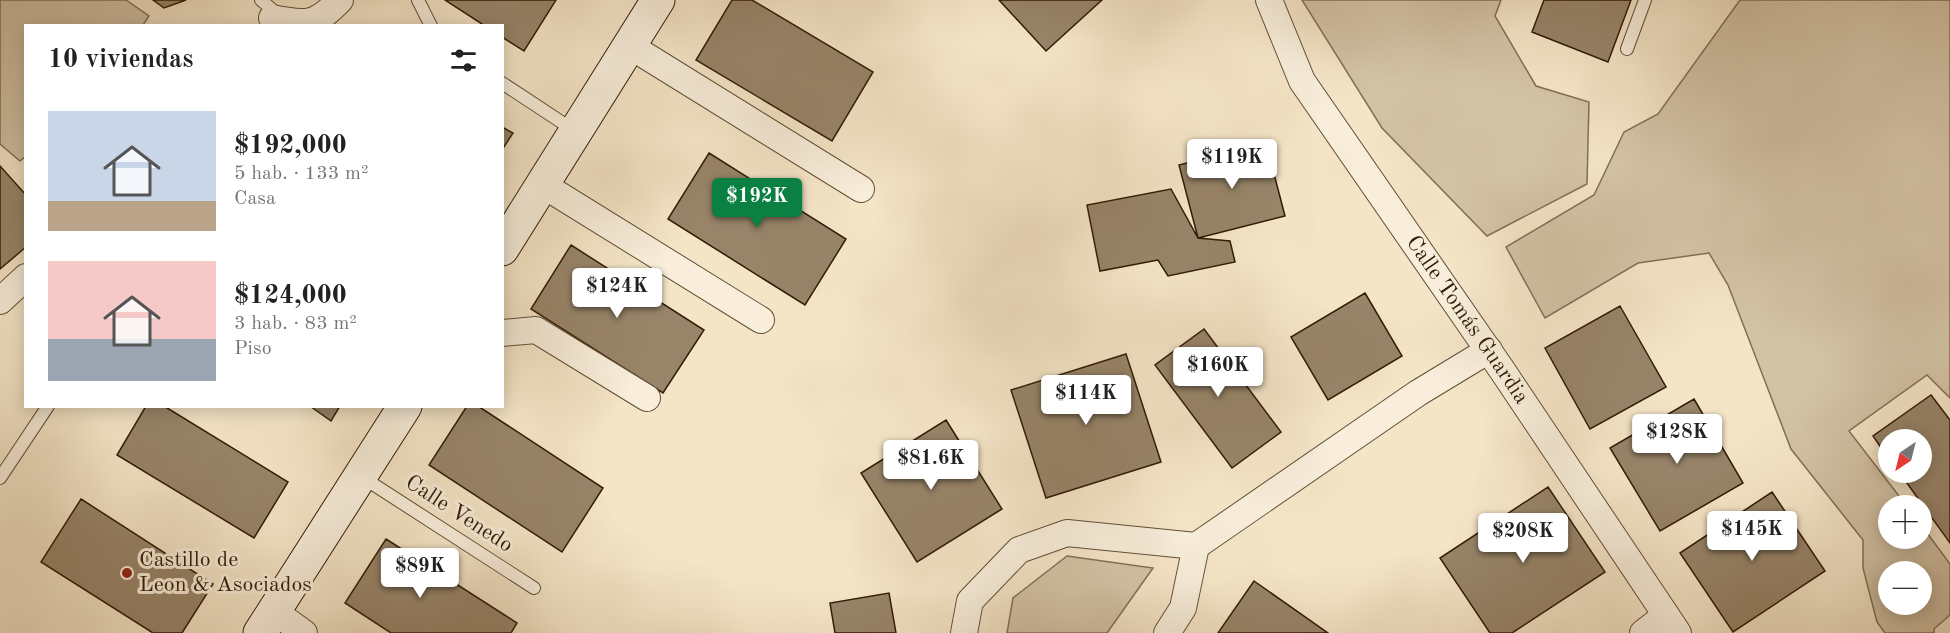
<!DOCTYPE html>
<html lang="es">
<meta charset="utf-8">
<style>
body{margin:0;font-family:"Old Standard TT",serif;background:#f6f6f6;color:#222;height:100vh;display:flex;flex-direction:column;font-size:22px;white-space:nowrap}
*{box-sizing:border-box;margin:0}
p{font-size:20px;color:#767676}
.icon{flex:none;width:33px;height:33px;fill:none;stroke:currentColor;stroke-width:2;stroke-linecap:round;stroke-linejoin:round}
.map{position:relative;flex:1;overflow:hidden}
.panel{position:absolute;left:24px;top:24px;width:480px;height:384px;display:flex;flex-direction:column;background:#fff;border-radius:0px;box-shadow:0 3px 15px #0003}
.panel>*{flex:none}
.needle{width:39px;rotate:215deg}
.buttons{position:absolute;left:1878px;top:429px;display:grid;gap:12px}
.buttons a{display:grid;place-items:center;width:54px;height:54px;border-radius:50%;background:#fff;box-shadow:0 3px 15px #0003;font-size:30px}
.price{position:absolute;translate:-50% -51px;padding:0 14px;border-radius:6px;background:#fff;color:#222;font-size:20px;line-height:39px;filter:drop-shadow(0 2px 3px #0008)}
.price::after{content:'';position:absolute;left:50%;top:36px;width:18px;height:14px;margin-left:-9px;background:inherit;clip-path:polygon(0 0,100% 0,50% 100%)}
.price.active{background:#0b8043;color:#fff}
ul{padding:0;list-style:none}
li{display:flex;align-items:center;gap:18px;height:150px;padding:0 24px}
li span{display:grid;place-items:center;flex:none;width:168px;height:120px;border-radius:0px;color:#555}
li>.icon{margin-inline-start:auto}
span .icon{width:72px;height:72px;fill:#fffc;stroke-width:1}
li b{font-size:26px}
h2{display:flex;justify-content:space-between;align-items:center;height:72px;padding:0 24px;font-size:26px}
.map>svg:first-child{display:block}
</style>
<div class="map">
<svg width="1950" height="633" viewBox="0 0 1950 633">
<rect width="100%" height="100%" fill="#f4e5c7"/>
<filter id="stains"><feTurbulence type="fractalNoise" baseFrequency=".00333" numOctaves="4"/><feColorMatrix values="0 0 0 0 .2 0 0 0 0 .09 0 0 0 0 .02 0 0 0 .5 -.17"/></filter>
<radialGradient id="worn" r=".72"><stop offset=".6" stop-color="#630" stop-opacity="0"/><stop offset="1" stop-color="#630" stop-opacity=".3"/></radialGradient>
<!-- green -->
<path fill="#d3c3a6" stroke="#826f55" stroke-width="1.5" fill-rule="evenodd" d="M0 0H126L149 16 143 25 26 26V156L20 161 0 144Z
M1302 0H1501L1495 16 1536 86 1589 102 1587 184 1487 236 1382 128Z
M1740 0H1950V398L1927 375 1849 431 1906 505 1888 506V538H1922V526L1950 564V615L1934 629V633H1885L1877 622 1863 568V540L1791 449 1728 285 1709 253 1638 263 1545 318 1506 247 1594 195 1624 132 1658 114ZM1888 572H1922V604H1888Z
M1067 556 1153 568 1107 633H1007L1013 598Z"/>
<!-- building -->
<path fill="#978469" stroke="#321b04" stroke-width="1.5" d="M153 0H186L164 8Z
M445 0H556L524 51 502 37V26H485Z
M732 0H752L873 72 832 141 696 60Z
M999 0H1102L1046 51Z
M1544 0H1631L1608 62 1532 32Z
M502 127 513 133 502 150Z
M1266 143 1285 216 1198 238 1179 165Z
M709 153 846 239 805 305 668 219Z
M0 166 26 195V247L0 269Z
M1171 189 1198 238 1230 241 1235 262 1168 276 1158 260 1100 271 1087 205Z
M571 245 704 330 663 393 531 309Z
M1365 293 1402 356 1328 400 1291 337Z
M1620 306 1666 387 1590 429 1545 348Z
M1204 329 1281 432 1232 468 1155 365Z
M1126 354 1161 462 1046 498 1011 390Z
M1931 395 1950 420V543L1899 472H1922V440H1888V458L1873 436Z
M1694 399 1743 483 1660 531 1610 448Z
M146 406H164L288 482 254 538 117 455Z
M310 406H340L331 421Z
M467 406H478L603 488 562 552 429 465Z
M946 420 1002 509 917 562 861 473Z
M1548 487 1605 572 1512 633H1490L1440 558Z
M1772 492 1825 571 1733 632 1680 553Z
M81 499 213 584 182 633H153L41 562Z
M386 539 517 623 511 633H391L345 603Z
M1254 581 1328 633H1218Z
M889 593 896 633H835L830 603Z"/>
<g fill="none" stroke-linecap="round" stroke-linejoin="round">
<!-- lane casing -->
<g stroke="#624e35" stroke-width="14">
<path id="lane" d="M261 0 276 13
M418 0 431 26
M1627 49 1645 0
M502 83 575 131
M362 477 534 588
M0 478 48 406"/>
</g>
<!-- street casing -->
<g stroke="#624e35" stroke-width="28">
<g id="street">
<path id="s1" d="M1269 0 1302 81 1502 370 1678 633"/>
<path d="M272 18C306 25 315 26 340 0"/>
<path d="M630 46 861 189"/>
<path d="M543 185 761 320"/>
<path d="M0 301 26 277"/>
<path d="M502 333 536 330 647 398"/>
<path d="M275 612 304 633"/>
<path d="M964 633 970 601 1019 550 1067 533 1196 546 1418 393 1489 350"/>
<path d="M1167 633 1183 608 1196 546"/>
<path d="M1643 633 1666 615"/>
</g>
</g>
<!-- secondary casing -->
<g stroke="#321b04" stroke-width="35">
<path id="secondary" d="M502 249 658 0
M260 633 405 406"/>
</g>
<!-- lane -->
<use href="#lane" stroke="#f8eedb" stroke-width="12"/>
<!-- street -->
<use href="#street" stroke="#f8eedb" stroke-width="26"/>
<!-- secondary -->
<use href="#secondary" stroke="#f8eedb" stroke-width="33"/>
</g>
<!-- markers -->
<circle fill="#8f2418" stroke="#f8eedb" stroke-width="2" cx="127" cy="573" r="6"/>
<g text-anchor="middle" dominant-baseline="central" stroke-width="6" stroke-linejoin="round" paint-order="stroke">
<!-- street labels -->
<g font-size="22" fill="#321b04" stroke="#f8eedb">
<text stroke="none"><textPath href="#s1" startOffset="378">Calle Tomás Guardia</textPath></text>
<text transform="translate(459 514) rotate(33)">Calle Venedo</text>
</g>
<!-- poi labels -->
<g font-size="22" fill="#321b04" stroke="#f8eedb" text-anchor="start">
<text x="139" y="560">Castillo de<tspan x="139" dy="25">Leon &amp; Asociados</tspan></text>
</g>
</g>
<rect width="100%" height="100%" filter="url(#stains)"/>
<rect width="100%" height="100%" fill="url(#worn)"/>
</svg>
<div class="buttons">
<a><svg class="needle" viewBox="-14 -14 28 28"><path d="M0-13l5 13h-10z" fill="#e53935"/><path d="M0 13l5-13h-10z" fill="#767676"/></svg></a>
<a>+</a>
<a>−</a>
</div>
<b class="price" style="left:1232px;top:190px">$119K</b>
<b class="price active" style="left:757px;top:229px">$192K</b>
<b class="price" style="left:617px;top:319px">$124K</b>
<b class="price" style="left:1218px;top:398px">$160K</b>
<b class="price" style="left:1086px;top:426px">$114K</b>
<b class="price" style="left:1677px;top:465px">$128K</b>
<b class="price" style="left:931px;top:491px">$81.6K</b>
<b class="price" style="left:1752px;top:562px">$145K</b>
<b class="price" style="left:1523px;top:564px">$208K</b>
<b class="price" style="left:420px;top:599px">$89K</b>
<section class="panel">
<h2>10 viviendas<svg class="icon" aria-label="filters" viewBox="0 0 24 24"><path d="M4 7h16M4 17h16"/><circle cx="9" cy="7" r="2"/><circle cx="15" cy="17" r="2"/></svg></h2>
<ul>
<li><span style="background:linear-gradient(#c9d6e8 75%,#b9a48a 0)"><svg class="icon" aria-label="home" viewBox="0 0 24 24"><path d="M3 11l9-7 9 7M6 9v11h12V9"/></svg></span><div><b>$192,000</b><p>5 hab. · 133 m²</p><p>Casa</p></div></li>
<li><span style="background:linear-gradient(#f6c9c9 65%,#9aa5b1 0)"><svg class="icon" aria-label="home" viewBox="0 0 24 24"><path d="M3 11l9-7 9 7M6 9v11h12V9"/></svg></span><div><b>$124,000</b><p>3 hab. · 83 m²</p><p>Piso</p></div></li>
</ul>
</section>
</div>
